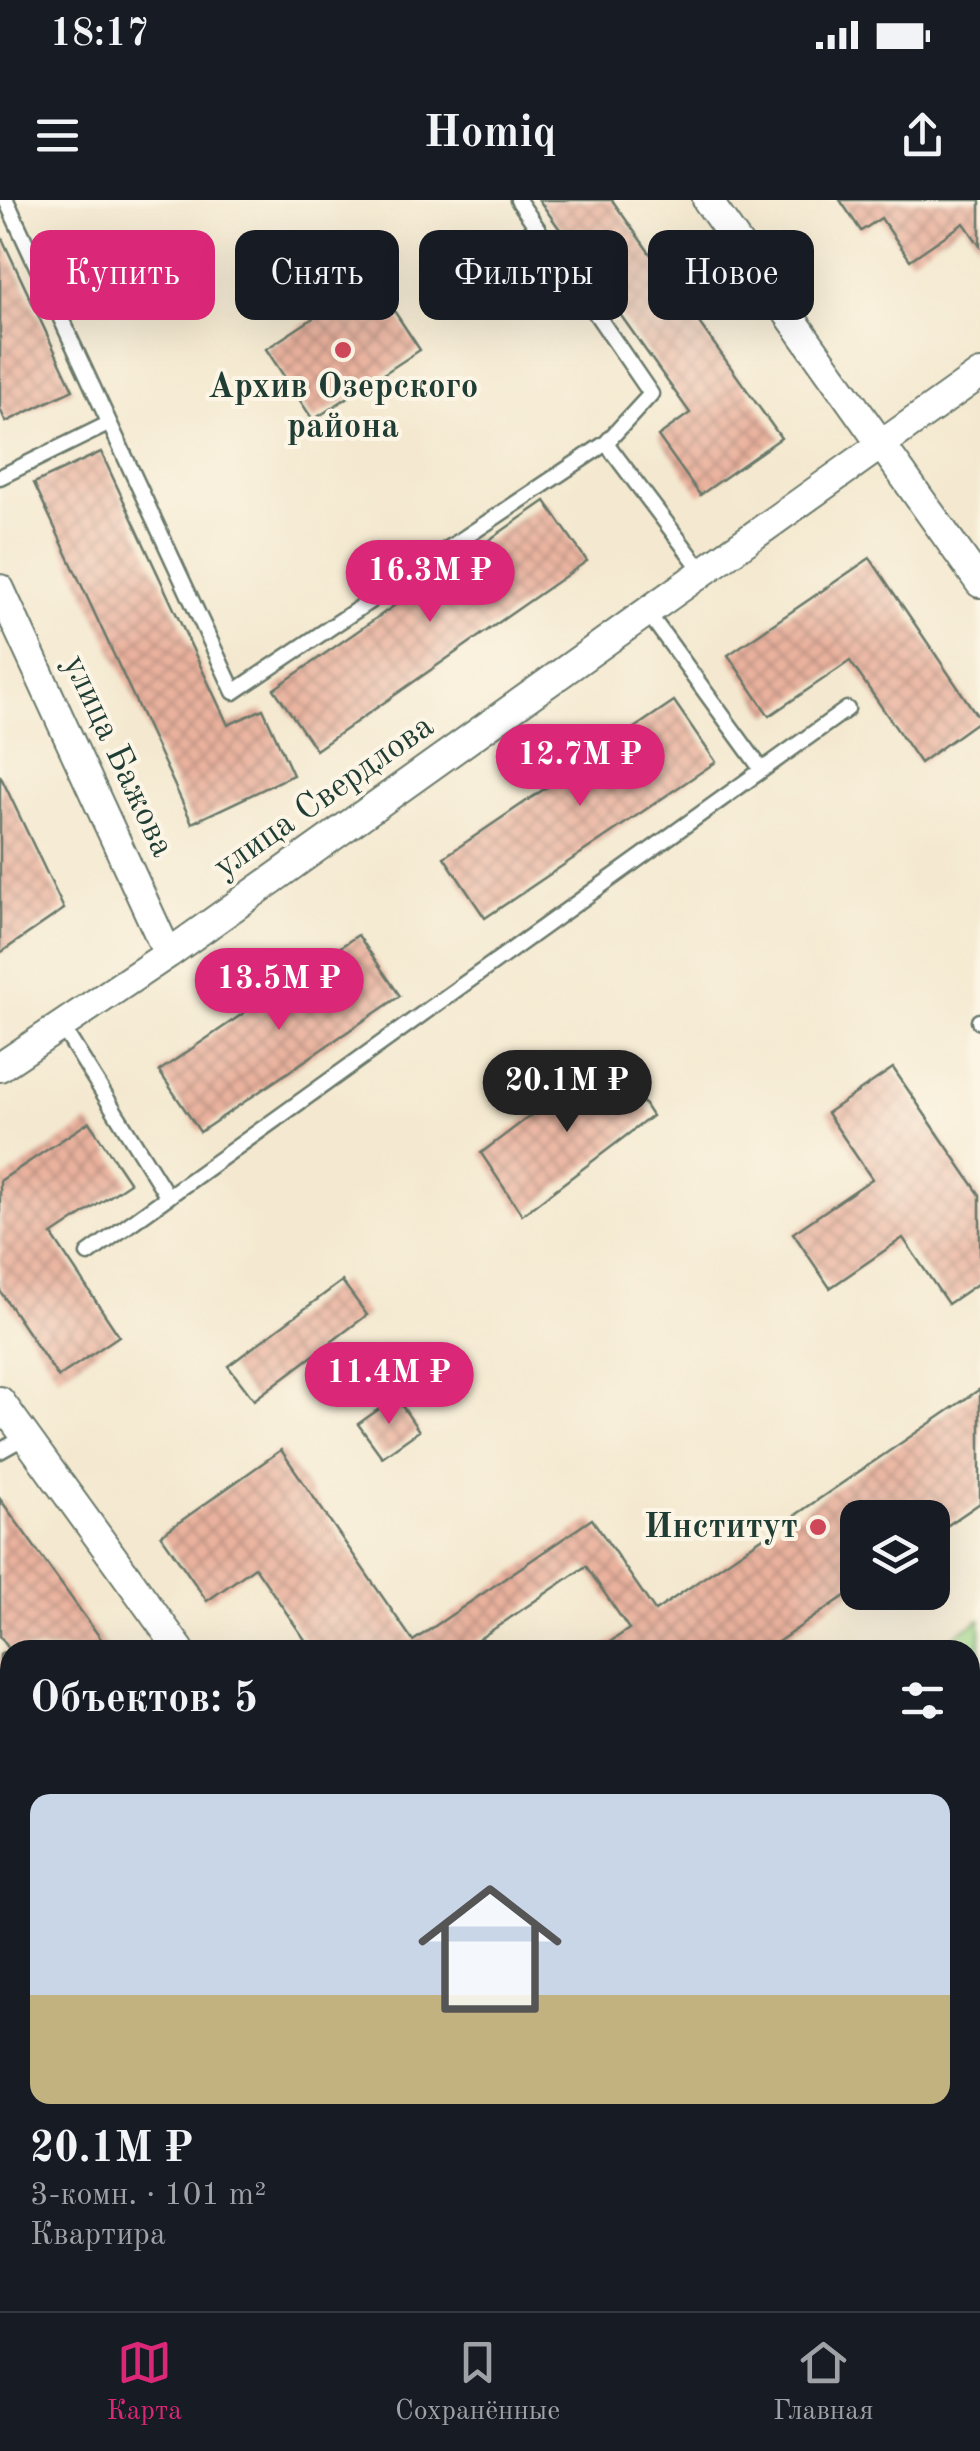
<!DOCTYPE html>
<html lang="ru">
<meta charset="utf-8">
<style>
body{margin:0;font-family:"Old Standard TT",serif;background:#20242c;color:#f1f3f6;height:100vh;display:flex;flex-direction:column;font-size:38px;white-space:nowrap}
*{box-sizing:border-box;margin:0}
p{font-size:32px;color:#9ea1a6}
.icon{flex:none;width:55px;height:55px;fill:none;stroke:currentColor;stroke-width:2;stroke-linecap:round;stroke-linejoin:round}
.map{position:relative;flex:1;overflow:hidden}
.details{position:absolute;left:0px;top:1440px;width:980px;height:672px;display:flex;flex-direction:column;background:#171b24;border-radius:30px 30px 0 0;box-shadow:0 10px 40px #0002}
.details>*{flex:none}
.top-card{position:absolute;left:30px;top:30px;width:920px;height:90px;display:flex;gap:20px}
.fabs{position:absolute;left:840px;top:1300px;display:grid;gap:20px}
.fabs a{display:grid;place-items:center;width:110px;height:110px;border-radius:20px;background:#171b24;box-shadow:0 10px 40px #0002;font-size:50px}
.price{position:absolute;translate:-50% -85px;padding:0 22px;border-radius:35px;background:#db2777;color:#fff;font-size:32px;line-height:65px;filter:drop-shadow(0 2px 5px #0008)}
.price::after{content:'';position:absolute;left:50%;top:60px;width:30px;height:22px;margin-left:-15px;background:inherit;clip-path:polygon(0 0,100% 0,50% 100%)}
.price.current{background:#222;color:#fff}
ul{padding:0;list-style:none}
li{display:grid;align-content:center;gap:20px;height:530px;padding:0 30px}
li span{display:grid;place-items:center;height:310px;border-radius:20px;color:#555}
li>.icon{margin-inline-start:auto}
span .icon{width:180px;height:180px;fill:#fffc;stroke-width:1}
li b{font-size:42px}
h2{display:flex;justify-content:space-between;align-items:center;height:120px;padding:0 30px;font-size:42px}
.tag{padding:0 35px;border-radius:20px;background:#171b24;box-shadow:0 10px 40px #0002;font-size:35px;line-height:90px}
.tag.current{background:#db2777;color:#fff}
.status{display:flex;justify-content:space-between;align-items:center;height:70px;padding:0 50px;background:#171b24;direction:ltr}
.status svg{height:28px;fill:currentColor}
header{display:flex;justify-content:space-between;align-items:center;height:130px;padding:0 30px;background:#171b24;font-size:45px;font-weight:700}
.tabs{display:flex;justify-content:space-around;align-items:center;height:140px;border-top:2px solid #363941;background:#171b24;font-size:28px;color:#9ea1a6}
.tabs a{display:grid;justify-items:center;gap:5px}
.tabs .current{color:#db2777}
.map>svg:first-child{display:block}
</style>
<div class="status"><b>18:17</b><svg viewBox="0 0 49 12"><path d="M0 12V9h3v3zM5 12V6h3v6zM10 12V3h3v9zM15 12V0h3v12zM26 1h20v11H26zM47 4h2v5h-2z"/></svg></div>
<header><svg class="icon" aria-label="menu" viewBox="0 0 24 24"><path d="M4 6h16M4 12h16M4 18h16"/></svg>Homiq<svg class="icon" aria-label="share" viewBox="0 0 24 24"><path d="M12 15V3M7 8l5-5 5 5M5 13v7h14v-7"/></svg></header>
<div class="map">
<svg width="980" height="2111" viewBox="0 0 980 2111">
<defs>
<pattern id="grass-tufts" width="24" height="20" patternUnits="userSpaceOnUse" patternTransform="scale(2.5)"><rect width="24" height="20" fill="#a2dc8e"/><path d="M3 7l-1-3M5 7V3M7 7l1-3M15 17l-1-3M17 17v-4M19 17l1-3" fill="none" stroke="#8bbe7b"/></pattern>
<pattern id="building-cross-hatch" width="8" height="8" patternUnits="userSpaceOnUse" patternTransform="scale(2.5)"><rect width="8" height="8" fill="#eab29e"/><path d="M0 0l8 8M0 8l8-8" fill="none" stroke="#bd9282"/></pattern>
</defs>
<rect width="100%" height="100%" fill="#fcf5e5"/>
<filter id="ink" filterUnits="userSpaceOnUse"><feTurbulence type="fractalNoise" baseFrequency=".01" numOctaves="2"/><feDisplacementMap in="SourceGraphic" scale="20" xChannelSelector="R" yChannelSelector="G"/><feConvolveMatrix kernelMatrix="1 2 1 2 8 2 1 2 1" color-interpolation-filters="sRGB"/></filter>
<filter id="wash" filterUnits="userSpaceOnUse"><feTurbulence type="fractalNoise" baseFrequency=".0048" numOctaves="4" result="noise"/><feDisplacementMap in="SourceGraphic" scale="40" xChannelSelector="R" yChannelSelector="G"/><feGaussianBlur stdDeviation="2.25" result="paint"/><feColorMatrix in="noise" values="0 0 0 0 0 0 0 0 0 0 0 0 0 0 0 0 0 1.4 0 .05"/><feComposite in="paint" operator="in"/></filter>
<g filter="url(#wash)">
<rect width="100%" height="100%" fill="#f4e9d0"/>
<!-- grass -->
<path fill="url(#grass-tufts)" stroke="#608c61" stroke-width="2.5" d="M980 1419V1516L970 1502V1450H933Z"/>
<g id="blocks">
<!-- building -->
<path fill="url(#building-cross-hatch)" d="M539 0H612L781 238 700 295 658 236 690 213Z
M840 0H980V46L964 23 910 60 881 18 861 31Z
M0 34 73 190 6 222 0 209Z
M373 79 420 150 313 220 266 149Z
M101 252 228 525 263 509 293 575 192 623 34 283Z
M545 301 587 361 316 550 274 489Z
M870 358 980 520 920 563 850 461 769 516 728 455Z
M674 501 716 562 485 718 444 657Z
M0 575 64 709 0 753Z
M358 735 400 796 200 932 159 871Z
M612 854 652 916 522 1015 481 953Z
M893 868 980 995V1082L948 1104 903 1038 830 1088 793 1033 872 979 827 913Z
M89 922 130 983 52 1035 119 1136 58 1177 0 1091V981Z
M342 1081 367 1115 254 1200 228 1166Z
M980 1189V1303L932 1336V1318H858V1387L766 1450H598L629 1429 586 1366 463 1450H312L255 1367 207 1401 161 1335 281 1250 413 1441 592 1319 655 1411Z
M396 1197 419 1231 382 1257 358 1224Z
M0 1299 109 1450H10V1497L0 1483V1455L9 1449 0 1436Z
M0 1556 10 1569V1726L0 1734Z
M980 1757V1848L970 1856V1764Z
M49 2102H183L171 2111H37Z
M476 2102H558L564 2111H464Z
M707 2102H798L804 2111H713Z"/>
</g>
</g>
<g filter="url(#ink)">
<use href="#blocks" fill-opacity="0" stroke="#6a796b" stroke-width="2.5"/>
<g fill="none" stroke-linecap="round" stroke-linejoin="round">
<!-- service casing -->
<g stroke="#6a796b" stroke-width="19">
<path id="service" d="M6 0 234 492 606 243 651 194 518 0
M606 243 703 372
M0 277 108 224
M648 413 762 570
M979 821 980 822
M61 825 168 997
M88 1054 847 509
M0 1251 25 1237
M970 1923 980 1916
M865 2102 871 2111
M0 2106 10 2099"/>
</g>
<!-- minor casing -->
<g stroke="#6a796b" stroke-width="32">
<path id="minor" d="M707 0 980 383
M0 389 168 754
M0 867 168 754 980 174
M0 1201 180 1450
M970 1624 980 1617
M648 2102 654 2111
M290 2111 302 2102"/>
</g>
<!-- service -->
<use href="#service" stroke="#fff" stroke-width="14"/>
<!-- minor -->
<use href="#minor" stroke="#fff" stroke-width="28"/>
</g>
</g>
<!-- markers -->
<g fill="#d1495b" stroke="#fcf5e5" stroke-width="4">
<circle cx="343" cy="150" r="10"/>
<circle cx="818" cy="1327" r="10"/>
</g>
<g text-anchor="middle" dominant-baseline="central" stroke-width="8" stroke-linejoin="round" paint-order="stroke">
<!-- poi labels -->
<g font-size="35" font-weight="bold" fill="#1f3d34" stroke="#fcf5e5">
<text x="343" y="187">Архив Озерского<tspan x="343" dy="40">района</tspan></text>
<text x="798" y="1327" text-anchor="end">Институт</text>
</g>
<!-- street labels -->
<g font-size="35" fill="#1f3d34" stroke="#fcf5e5">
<text transform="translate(118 556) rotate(65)">улица Бажова</text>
<text transform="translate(324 597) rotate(-35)">улица Свердлова</text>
</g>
</g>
</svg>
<div class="fabs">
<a><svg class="icon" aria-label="layers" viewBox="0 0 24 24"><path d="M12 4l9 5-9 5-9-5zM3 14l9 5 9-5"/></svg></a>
</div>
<b class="price" style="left:430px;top:425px">16.3M ₽</b>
<b class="price" style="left:580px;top:609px">12.7M ₽</b>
<b class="price" style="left:279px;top:833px">13.5M ₽</b>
<b class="price current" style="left:567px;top:935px">20.1M ₽</b>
<b class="price" style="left:389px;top:1227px">11.4M ₽</b>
<div class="top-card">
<a class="tag current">Купить</a>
<a class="tag">Снять</a>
<a class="tag">Фильтры</a>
<a class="tag">Новое</a>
</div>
<section class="details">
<h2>Объектов: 5<svg class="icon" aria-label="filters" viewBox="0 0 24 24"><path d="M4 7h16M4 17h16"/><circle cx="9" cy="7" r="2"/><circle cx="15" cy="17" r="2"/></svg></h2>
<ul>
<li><span style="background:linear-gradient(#c9d6e8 65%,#c2b280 0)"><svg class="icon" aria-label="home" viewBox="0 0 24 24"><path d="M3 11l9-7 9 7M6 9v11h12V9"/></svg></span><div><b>20.1M ₽</b><p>3-комн. · 101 m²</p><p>Квартира</p></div></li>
</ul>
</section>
</div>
<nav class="tabs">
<a class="current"><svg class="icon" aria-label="map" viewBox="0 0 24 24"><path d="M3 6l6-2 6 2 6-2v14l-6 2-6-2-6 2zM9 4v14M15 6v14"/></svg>Карта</a>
<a><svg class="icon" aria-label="saved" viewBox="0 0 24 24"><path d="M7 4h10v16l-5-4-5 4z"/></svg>Сохранённые</a>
<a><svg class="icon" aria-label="home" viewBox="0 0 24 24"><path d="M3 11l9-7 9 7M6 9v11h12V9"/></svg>Главная</a>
</nav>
